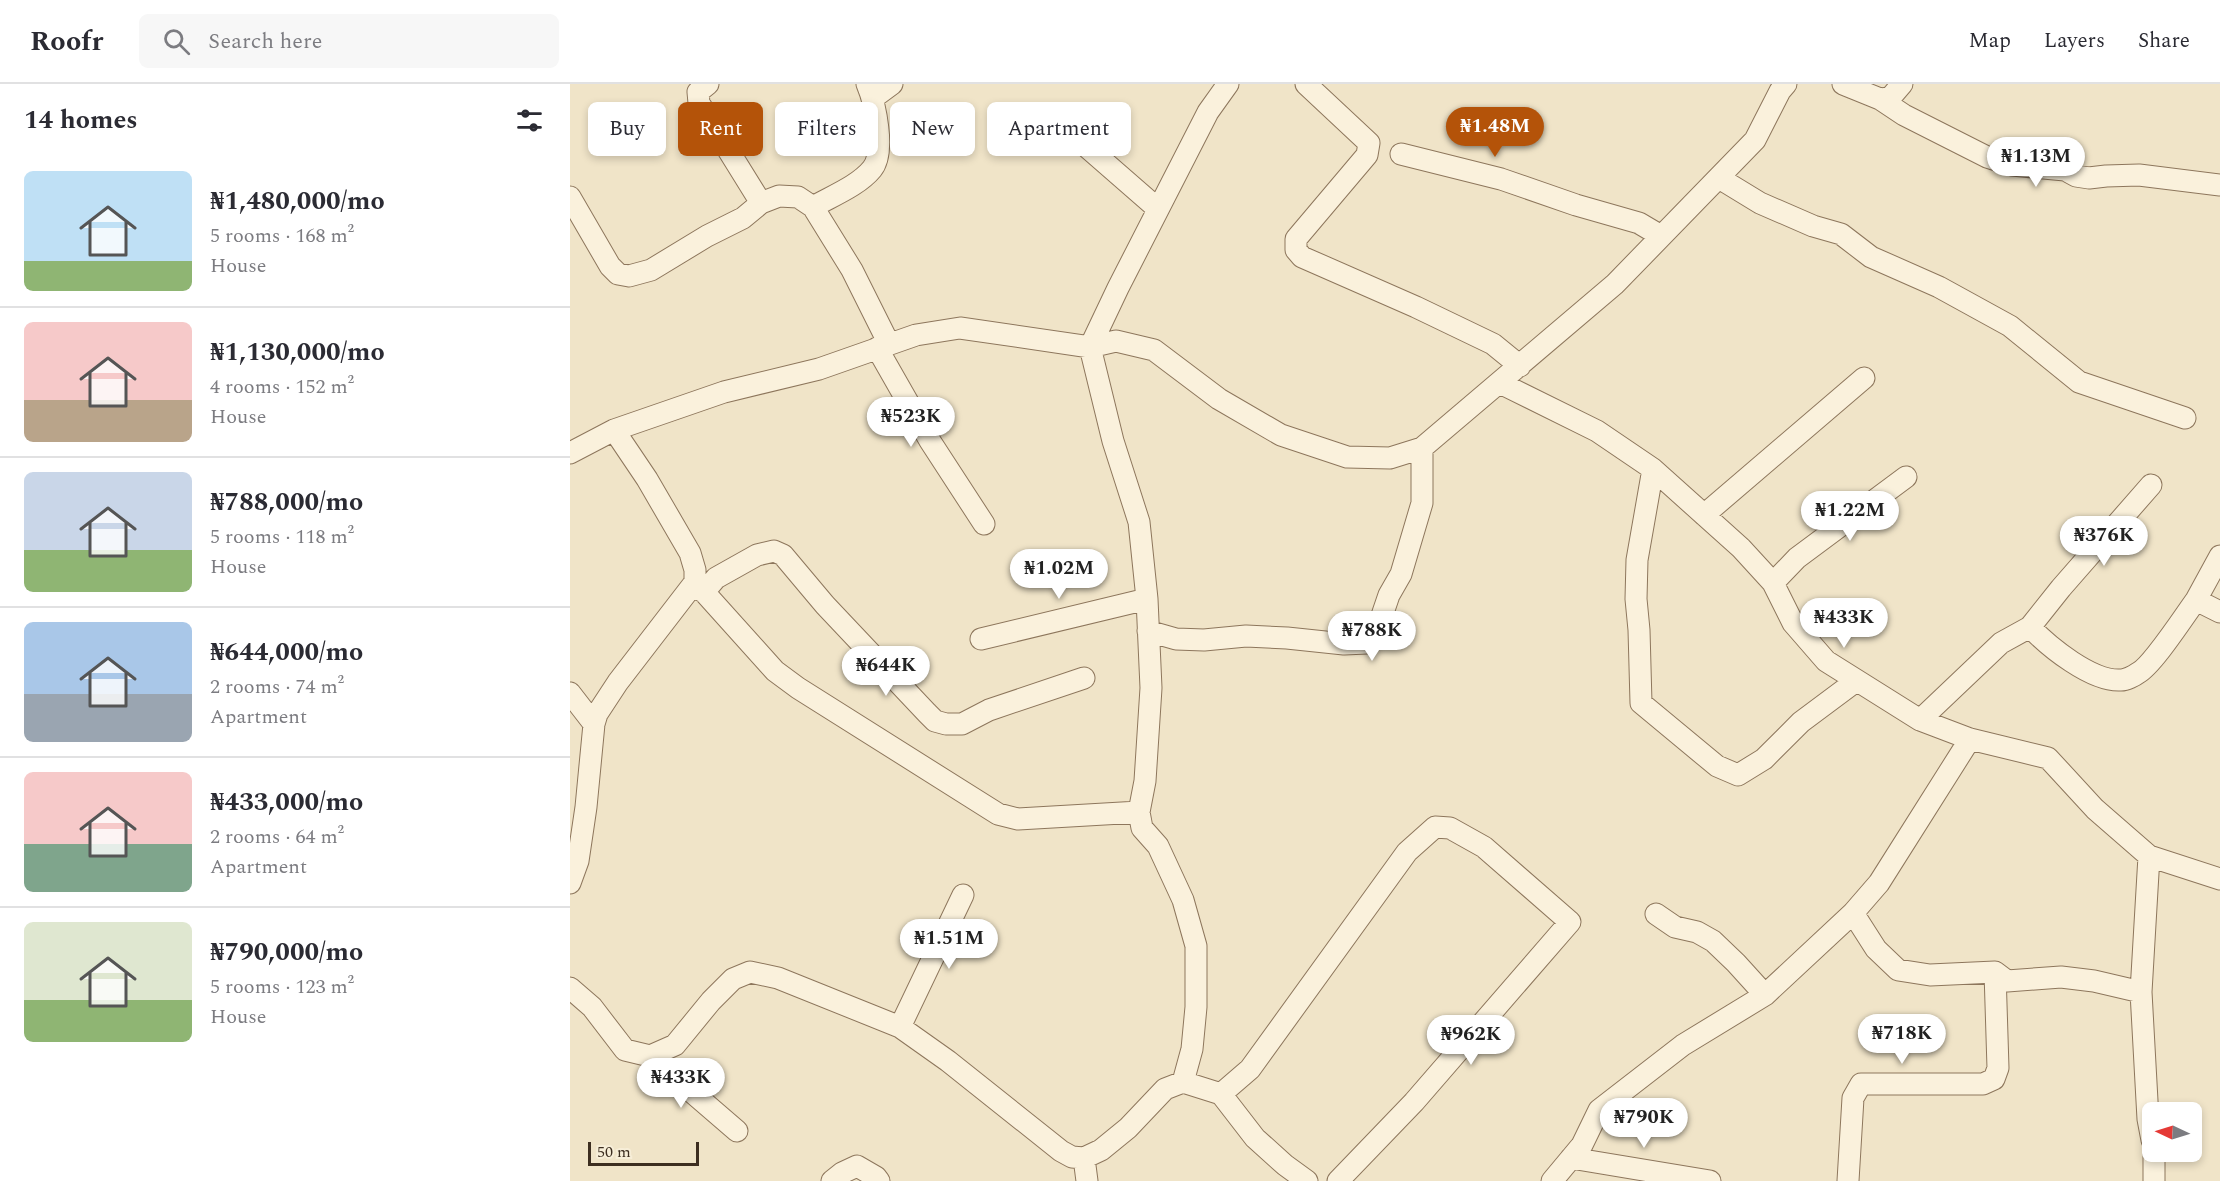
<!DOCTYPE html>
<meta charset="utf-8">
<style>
body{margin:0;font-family:Spectral,serif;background:#f7f7f7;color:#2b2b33;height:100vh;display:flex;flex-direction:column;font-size:22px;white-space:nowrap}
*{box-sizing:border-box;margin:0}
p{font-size:20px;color:#7c7c81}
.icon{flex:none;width:33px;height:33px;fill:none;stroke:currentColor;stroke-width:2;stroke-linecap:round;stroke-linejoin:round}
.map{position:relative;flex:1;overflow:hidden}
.panel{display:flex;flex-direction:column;background:#fff;width:570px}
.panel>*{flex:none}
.banner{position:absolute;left:18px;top:18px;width:570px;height:54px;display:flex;gap:12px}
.needle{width:39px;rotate:274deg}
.controls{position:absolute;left:1572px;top:1018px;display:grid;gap:12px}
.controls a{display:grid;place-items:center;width:60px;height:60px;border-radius:9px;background:#fff;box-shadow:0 3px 9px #0003;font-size:30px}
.scale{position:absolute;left:18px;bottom:15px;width:111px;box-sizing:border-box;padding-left:6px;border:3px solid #3d2e20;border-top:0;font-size:16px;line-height:21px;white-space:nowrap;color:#3d2e20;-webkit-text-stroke:4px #f7eed8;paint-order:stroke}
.price{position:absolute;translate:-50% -51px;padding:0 14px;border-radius:21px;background:#fff;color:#222;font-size:20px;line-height:39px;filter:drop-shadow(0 2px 3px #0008)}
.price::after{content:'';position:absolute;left:50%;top:36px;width:18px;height:14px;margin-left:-9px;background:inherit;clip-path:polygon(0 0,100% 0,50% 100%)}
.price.on{background:#b45309;color:#fff}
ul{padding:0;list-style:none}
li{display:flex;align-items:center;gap:18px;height:150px;padding:0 24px}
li+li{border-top:2px solid #e1e1e2}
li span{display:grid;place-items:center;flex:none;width:168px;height:120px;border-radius:9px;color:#555}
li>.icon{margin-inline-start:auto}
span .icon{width:72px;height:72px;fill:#fffc;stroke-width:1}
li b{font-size:26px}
h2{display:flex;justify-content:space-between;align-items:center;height:72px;padding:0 24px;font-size:26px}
.pill{padding:0 21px;border-radius:9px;background:#fff;box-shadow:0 3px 9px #0003;font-size:21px;line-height:54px}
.pill.on{background:#b45309;color:#fff}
header{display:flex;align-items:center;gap:36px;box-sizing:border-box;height:84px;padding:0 30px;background:#fff;border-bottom:2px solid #e1e1e2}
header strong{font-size:28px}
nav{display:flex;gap:33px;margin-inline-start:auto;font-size:21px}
.search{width:420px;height:54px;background:#f7f7f7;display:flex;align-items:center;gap:15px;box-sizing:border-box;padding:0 21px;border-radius:9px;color:#7c7c81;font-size:22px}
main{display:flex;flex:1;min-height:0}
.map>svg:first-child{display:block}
</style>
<header>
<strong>Roofr</strong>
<div class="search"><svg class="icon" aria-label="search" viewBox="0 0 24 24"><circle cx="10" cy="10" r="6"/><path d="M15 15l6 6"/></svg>Search here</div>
<nav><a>Map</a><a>Layers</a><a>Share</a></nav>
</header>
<main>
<section class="panel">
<h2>14 homes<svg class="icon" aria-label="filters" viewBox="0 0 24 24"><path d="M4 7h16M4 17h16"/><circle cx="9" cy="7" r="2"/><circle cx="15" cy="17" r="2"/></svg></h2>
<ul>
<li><span style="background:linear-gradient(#bfe0f5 75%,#8fb573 0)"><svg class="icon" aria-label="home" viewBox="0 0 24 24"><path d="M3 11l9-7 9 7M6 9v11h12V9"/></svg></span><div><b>₦1,480,000/mo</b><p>5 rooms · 168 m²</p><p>House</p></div></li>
<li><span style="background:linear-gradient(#f6c9c9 65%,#b9a48a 0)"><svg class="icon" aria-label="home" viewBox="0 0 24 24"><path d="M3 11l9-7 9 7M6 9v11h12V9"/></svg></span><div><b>₦1,130,000/mo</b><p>4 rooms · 152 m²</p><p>House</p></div></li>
<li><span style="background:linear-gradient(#c9d6e8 65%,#8fb573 0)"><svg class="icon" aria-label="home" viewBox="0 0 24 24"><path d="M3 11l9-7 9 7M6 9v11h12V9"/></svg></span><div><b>₦788,000/mo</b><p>5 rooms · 118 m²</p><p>House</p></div></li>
<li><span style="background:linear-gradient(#a9c7e8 60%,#9aa5b1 0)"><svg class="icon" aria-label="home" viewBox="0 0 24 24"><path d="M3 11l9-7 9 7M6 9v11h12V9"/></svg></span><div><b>₦644,000/mo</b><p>2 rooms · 74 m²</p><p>Apartment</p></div></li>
<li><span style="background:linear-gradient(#f6c9c9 60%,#7fa58c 0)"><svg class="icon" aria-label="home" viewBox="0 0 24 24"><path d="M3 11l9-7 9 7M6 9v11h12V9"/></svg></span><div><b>₦433,000/mo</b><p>2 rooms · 64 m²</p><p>Apartment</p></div></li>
<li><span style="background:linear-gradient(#dfe7d0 65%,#8fb573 0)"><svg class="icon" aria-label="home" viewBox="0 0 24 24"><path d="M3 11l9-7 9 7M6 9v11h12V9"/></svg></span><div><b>₦790,000/mo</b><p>5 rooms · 123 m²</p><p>House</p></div></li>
</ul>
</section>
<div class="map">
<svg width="1650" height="1097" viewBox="0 0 1650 1097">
<rect width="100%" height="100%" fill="#f0e4c8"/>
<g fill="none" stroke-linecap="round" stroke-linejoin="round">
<!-- minor casing -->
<g stroke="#8d765c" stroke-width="23">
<path id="minor" d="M138 0 128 8 129 19 191 119
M736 0 799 59 797 71 726 155V166L732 173 846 223 923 260 950 282
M1273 0 1310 15 1320 14 1332 0
M303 14 322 0
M1310 15 1334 31 1417 73 1442 81 1495 86 1506 92 1519 94 1536 92 1569 91 1650 101
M502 50 588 125
M831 70 931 95 1006 121 1069 139 1091 152
M1149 94 1190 119 1243 142 1271 150 1301 173 1369 203 1440 242 1509 298 1615 334
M0 113 40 182 48 190 59 192 81 186 137 152 173 134 191 119 209 112 228 113 243 123 282 186 319 260
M243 123C262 112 288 102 302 85 316 68 305 19 297 0
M307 264 360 357 414 440
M930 299 1027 347 1083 385 1171 464 1203 499 1223 539 1256 577 1350 636 1400 655 1478 674 1525 725 1579 772 1650 795
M0 369 44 346 154 308 249 285 346 251 390 244 520 263 546 257 584 266 649 315 711 351 777 373 820 374 852 364 1045 200 1185 56 1210 7 1216 0
M1083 385 1067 476 1066 515 1069 546 1071 619 1147 682 1168 691 1194 675 1231 638 1286 597
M1134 431 1294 294
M1203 499 1227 474 1336 393
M122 502 134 508 205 587 228 604 428 730 448 735 569 728
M134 508 146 494 187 471 204 467 213 471 255 521 357 629 365 637 376 640H392L419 626 514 594
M1626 516 1650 472
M1460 543 1491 504 1581 401
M578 547 606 555 634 556 676 552 717 554 774 560 797 559 804 555 819 511 831 490 852 419V364
M411 555 577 515
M0 609 24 640
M1350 636 1431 559 1460 543C1479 563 1522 598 1551 596 1556 596 1564 592 1568 589 1582 582 1615 531 1626 516L1650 528
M1579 772 1571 908 1578 1035 1582 1056
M0 799 8 777 16 723 24 640 27 630 48 598 125 498V486L120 469 77 395 44 346
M1283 829 1306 865 1328 886 1360 891 1425 888 1437 897 1491 893 1524 897 1571 908
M1086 830 1105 843 1127 848 1143 857 1166 879 1195 911
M0 904 22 923 55 966 80 972 105 961 141 917 163 895 180 888 208 894 330 943 378 977 491 1067 502 1073 514 1074 531 1066 558 1044 595 1005 613 998 651 1010 680 985 837 768 865 743 880 744 914 763 1000 838 844 1018 768 1097
M330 943 393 811
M80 972 167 1047
M613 998 622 965 626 923V862L613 816 588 762 572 744 569 728 575 697 581 604 577 515 569 438 543 357 520 263 548 204 638 28 658 0
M651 1010 685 1054 715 1081 737 1097
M514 1074 517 1097
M1001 1074 1140 1097
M262 1097 272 1089 287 1082 306 1093 309 1097
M982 1097 1012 1061 1029 1026 1113 961 1195 911 1283 829 1309 799 1400 655
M1278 1097 1283 1014 1291 1000H1413L1424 995 1428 984 1425 888
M1584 1097V1068"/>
</g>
<!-- minor -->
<use href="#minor" stroke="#faf1dc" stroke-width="21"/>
</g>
</svg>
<div class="controls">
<a><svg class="needle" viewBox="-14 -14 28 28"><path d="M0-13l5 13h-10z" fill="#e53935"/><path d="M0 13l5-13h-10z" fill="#7c7c81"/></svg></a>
</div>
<div class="scale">50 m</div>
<b class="price on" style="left:925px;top:74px">₦1.48M</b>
<b class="price" style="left:1466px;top:104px">₦1.13M</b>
<b class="price" style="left:341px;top:364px">₦523K</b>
<b class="price" style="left:1280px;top:458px">₦1.22M</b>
<b class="price" style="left:1534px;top:483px">₦376K</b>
<b class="price" style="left:489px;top:516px">₦1.02M</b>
<b class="price" style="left:1274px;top:565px">₦433K</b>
<b class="price" style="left:802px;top:578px">₦788K</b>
<b class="price" style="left:316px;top:613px">₦644K</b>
<b class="price" style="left:379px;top:886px">₦1.51M</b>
<b class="price" style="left:1332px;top:981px">₦718K</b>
<b class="price" style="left:901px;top:982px">₦962K</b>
<b class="price" style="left:111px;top:1025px">₦433K</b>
<b class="price" style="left:1074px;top:1065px">₦790K</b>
<div class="banner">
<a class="pill">Buy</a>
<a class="pill on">Rent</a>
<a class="pill">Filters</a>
<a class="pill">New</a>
<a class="pill">Apartment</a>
</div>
</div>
</main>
